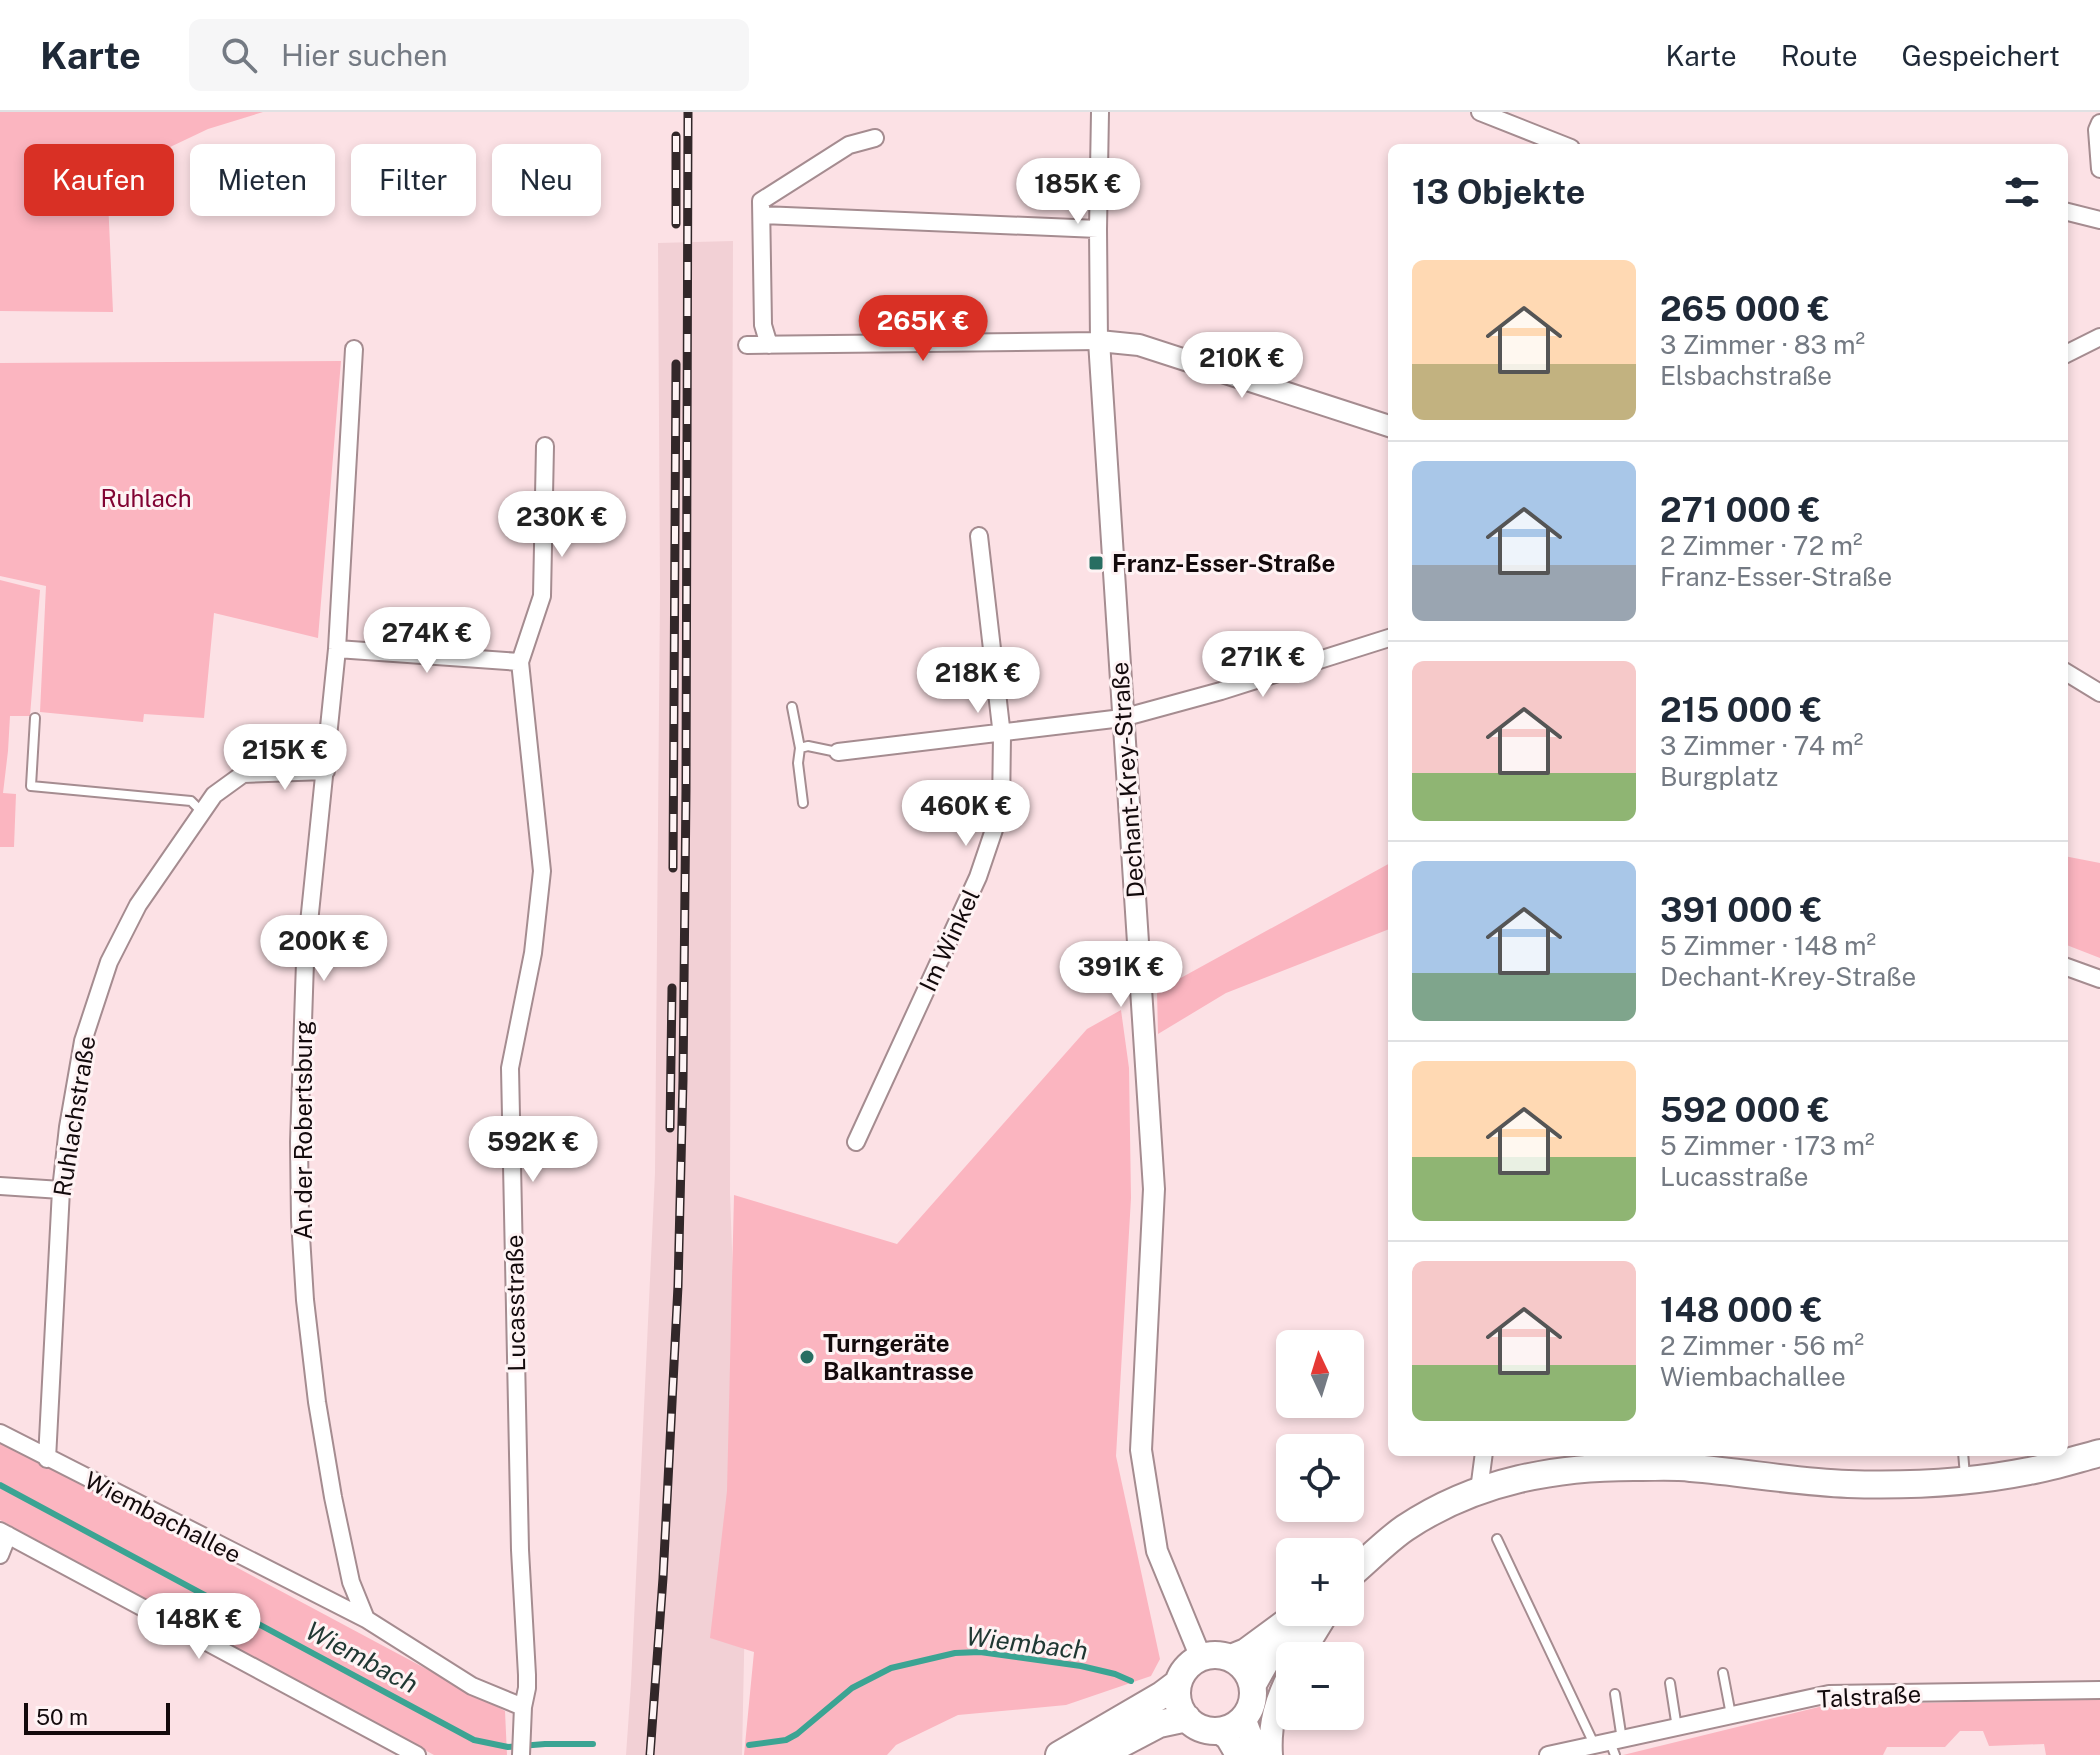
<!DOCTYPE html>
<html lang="de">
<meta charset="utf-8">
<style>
body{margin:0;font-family:"Public Sans",sans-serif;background:#f6f6f7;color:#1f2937;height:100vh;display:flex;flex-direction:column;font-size:30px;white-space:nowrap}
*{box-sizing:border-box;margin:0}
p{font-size:26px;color:#747a83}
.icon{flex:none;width:44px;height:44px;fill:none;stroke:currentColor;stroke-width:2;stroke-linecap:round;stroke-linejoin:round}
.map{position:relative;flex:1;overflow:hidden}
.side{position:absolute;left:1388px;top:32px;width:680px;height:1312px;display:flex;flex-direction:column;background:#fff;border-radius:12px;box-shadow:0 4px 12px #0003}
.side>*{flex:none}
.top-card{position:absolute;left:24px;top:32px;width:760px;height:72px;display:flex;gap:16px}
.needle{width:52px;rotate:356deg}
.buttons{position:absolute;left:1276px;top:1218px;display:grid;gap:16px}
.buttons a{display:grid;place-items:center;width:88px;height:88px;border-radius:12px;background:#fff;box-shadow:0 4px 12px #0003;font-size:40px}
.scale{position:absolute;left:24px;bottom:20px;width:146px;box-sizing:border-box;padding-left:8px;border:4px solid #130a0c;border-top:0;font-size:22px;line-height:28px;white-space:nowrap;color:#130a0c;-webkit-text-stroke:6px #fef3f4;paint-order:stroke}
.price{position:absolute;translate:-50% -68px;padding:0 18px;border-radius:28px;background:#fff;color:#222;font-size:26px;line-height:52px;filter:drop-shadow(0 2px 4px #0008)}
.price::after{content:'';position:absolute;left:50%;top:48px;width:24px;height:18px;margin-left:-12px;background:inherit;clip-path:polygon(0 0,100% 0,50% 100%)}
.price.current{background:#d93025;color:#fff}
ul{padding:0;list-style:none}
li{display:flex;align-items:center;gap:24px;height:200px;padding:0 24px}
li+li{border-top:2px solid #e0e1e3}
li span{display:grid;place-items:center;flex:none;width:224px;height:160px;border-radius:12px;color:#555}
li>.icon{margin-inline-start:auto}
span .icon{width:96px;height:96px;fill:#fffc;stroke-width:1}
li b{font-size:34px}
h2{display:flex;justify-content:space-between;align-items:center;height:96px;padding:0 24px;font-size:34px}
.chip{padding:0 28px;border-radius:12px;background:#fff;box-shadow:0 4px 12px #0003;font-size:28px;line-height:72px}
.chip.current{background:#d93025;color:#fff}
header{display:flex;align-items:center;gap:48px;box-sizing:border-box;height:112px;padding:0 40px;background:#fff;border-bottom:2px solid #e0e1e3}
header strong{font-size:38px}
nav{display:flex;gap:44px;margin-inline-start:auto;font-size:28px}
.search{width:560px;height:72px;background:#f6f6f7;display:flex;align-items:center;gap:20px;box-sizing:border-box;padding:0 28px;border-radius:12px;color:#747a83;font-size:30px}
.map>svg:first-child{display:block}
</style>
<header>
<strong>Karte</strong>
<div class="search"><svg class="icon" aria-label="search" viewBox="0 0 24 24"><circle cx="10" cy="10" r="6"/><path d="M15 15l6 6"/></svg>Hier suchen</div>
<nav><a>Karte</a><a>Route</a><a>Gespeichert</a></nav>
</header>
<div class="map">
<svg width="2100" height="1643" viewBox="0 0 2100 1643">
<rect width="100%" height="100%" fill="#fce1e5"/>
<!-- built -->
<path fill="#f2d0d5" d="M733 129 730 1082 745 1497 742 1643H626L631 1572 655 1061 660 481 658 131Z"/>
<!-- green -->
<path fill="#fbb5c0" d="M0 0H263L208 17 107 65 113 200 0 199Z
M341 249 318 526 214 501 204 606 144 602 143 610 40 600 46 474 0 464V251Z
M0 468 40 478 30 604H10L8 639 3 681 16 682 14 735H0Z
M2064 744 2100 751V846L2064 832Z
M1392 750V816L1226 881 1158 922 1157 879Z
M1121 898 1129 956 1131 1086 1116 1344 1160 1547 1151 1564 1066 1593 958 1603 896 1633 887 1643H744L754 1540 710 1526 727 1379 734 1083 897 1132 1087 917Z
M0 1329 505 1599 507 1643H434L0 1408Z
M2100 1587V1643H2046L2044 1632 1989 1634 1983 1619H1960L1945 1635H1887L1883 1643H1623L1827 1593Z"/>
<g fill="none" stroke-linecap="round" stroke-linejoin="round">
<!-- stream -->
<path stroke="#3ba493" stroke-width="6" d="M0 1373 474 1628 508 1635 545 1632H593
M749 1633 786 1628 797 1622 852 1576 891 1556 955 1541 980 1540 1081 1554 1115 1562 1131 1569"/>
<!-- service casing -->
<g stroke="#a58c90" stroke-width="12">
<path id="service" d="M792 595 800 636
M35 606 31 674 191 689 202 700
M803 691 798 651 800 636 808 634 837 640
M1963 1340 1965 1364
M1497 1427 1594 1632
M1723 1561 1731 1603
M1670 1571 1677 1616
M1615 1582 1622 1628
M1610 1630 1615 1643"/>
</g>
<!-- minor casing -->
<g stroke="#a58c90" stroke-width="20">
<path id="minor" d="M1480 0 1571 36
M2100 11 2097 18 2100 57
M2064 99 2100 108
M762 103 1098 117
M747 233 1099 229 1098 117 1100 0
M769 233 763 213 761 89 849 33 875 26
M354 237 337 537 305 850 299 1030 300 1108 305 1188 317 1290 333 1385 351 1470 366 1507
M2064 243 2100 225
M337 537 520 550
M2064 559 2100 581
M838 640 1122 606 1221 579 1392 525
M2064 854 2100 867
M856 1030 978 765 1001 697 1002 624 979 424
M0 1074 61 1078
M0 1321 366 1507 472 1574 523 1595
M47 1347 61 1078 68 1015 83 929 109 850 138 793 214 683 243 662 326 659
M1479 1378 1484 1340
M0 1419 417 1643
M0 1443 8 1423
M521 1643 523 1595 527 1576V1563L520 1438 510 956 533 841 542 759 520 550 542 484 545 334
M1548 1643 1829 1582 2100 1578"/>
</g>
<!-- tertiary casing -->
<g stroke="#a58c90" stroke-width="24">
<path id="tertiary" d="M1201 1546 1157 1439 1141 1338 1154 1077 1099 229 1139 233 1392 315"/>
</g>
<!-- secondary casing -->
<g stroke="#a58c90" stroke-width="26">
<path id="secondary" d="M1301 1544 1328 1500
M1244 1606 1258 1643
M1217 1619 1227 1626 1237 1643
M1271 1643C1269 1613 1276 1588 1290 1561"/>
</g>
<!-- primary casing -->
<g stroke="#a58c90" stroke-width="30">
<path id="primary" d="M1350 1463C1368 1448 1386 1429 1405 1416 1477 1368 1558 1354 1642 1355 1658 1355 1675 1354 1691 1356 1743 1360 1795 1370 1848 1372 1909 1374 1969 1371 2029 1359 2053 1355 2077 1347 2100 1341
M1177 1581a38 38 0 1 1 76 0a38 38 0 1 1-76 0Z
M1231 1546 1246 1540 1288 1509
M1253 1572 1266 1549 1317 1500
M1059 1643 1162 1583 1178 1571
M1082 1643 1119 1633 1159 1612 1187 1606"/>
</g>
<!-- service -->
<use href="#service" stroke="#fff" stroke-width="8"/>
<!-- minor -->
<use href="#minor" stroke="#fff" stroke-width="16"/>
<!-- tertiary -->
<use href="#tertiary" stroke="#fff" stroke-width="20"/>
<!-- secondary -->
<use href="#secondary" stroke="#fff" stroke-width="22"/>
<!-- primary -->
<use href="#primary" stroke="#fff" stroke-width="26"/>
<!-- rail casing -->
<g stroke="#322729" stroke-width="9">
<path id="rail" d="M676 112V24
M673 756 676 252
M670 1016 672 876
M650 1643 663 1466 678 1174 683 968 686 678 688 0"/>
</g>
<!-- rail -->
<use href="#rail" stroke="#fef3f4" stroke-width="6" stroke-dasharray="18" stroke-linecap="butt"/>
</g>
<!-- markers -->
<g fill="#286e62" stroke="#fef3f4" stroke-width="3">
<rect x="1088" y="443" width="16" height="16" rx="4"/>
<circle cx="807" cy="1245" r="8"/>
</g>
<g text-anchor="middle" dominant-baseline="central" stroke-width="6" stroke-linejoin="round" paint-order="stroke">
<!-- park labels -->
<g font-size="24" fill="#810333" stroke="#fef3f4">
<text x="146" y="386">Ruhlach</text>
</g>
<!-- poi labels -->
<g font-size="24" font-weight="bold" fill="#130a0c" stroke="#fef3f4" text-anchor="start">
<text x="1112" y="451">Franz-Esser-Straße</text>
<text x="823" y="1231">Turngeräte<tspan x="823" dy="28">Balkantrasse</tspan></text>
</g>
<!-- street labels -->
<g font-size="24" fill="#130a0c" stroke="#fef3f4">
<text transform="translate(1127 668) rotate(-94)">Dechant-Krey-Straße</text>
<text transform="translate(949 828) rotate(-65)">Im Winkel</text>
<text transform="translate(74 1004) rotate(-81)">Ruhlachstraße</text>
<text transform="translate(303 1018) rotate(-90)">An der Robertsburg</text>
<text transform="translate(515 1191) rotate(-91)">Lucasstraße</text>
<text transform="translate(163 1405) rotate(27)">Wiembachallee</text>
<text transform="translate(1869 1584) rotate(-3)">Talstraße</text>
</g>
<!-- water labels -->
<g font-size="26" font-style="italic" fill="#203833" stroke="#fef3f4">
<text transform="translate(1027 1531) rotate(7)">Wiembach</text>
<text transform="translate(362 1545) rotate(28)">Wiembach</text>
</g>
</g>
</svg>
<div class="buttons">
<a><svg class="needle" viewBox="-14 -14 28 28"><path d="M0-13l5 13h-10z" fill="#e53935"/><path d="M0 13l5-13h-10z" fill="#747a83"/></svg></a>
<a><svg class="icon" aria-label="locate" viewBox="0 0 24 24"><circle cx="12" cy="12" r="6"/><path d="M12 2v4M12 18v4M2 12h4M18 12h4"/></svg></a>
<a>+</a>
<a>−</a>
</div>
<div class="scale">50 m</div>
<b class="price" style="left:1078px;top:114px">185K €</b>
<b class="price current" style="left:923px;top:251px">265K €</b>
<b class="price" style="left:1242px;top:288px">210K €</b>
<b class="price" style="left:562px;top:447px">230K €</b>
<b class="price" style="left:427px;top:563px">274K €</b>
<b class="price" style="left:1263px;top:587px">271K €</b>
<b class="price" style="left:978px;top:603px">218K €</b>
<b class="price" style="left:285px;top:680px">215K €</b>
<b class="price" style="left:966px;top:736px">460K €</b>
<b class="price" style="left:324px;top:871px">200K €</b>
<b class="price" style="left:1121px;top:897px">391K €</b>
<b class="price" style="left:533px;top:1072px">592K €</b>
<b class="price" style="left:199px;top:1549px">148K €</b>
<div class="top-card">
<a class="chip current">Kaufen</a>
<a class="chip">Mieten</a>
<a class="chip">Filter</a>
<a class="chip">Neu</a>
</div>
<section class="side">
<h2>13 Objekte<svg class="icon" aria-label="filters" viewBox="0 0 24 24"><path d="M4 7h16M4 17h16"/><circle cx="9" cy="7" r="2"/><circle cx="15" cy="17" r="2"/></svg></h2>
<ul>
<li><span style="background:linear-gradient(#ffd9b3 65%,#c2b280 0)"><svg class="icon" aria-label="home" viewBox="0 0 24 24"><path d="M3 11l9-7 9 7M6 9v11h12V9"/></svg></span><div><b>265 000 €</b><p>3 Zimmer · 83 m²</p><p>Elsbachstraße</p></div></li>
<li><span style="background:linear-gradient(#a9c7e8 65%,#9aa5b1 0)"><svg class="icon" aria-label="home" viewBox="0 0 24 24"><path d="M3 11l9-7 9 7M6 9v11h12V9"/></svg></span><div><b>271 000 €</b><p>2 Zimmer · 72 m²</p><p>Franz-Esser-Straße</p></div></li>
<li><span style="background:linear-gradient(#f6c9c9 70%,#8fb573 0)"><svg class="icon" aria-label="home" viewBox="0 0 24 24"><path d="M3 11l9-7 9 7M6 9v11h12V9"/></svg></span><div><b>215 000 €</b><p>3 Zimmer · 74 m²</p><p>Burgplatz</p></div></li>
<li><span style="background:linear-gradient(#a9c7e8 70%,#7fa58c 0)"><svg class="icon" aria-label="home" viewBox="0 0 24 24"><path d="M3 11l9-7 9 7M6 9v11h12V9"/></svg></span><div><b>391 000 €</b><p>5 Zimmer · 148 m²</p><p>Dechant-Krey-Straße</p></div></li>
<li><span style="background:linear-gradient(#ffd9b3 60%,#8fb573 0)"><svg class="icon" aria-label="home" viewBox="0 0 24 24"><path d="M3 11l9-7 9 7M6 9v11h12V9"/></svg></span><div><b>592 000 €</b><p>5 Zimmer · 173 m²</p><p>Lucasstraße</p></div></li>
<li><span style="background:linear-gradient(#f6c9c9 65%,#8fb573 0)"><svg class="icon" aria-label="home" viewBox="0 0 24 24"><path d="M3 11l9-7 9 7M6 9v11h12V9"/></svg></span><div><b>148 000 €</b><p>2 Zimmer · 56 m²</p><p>Wiembachallee</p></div></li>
</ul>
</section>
</div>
